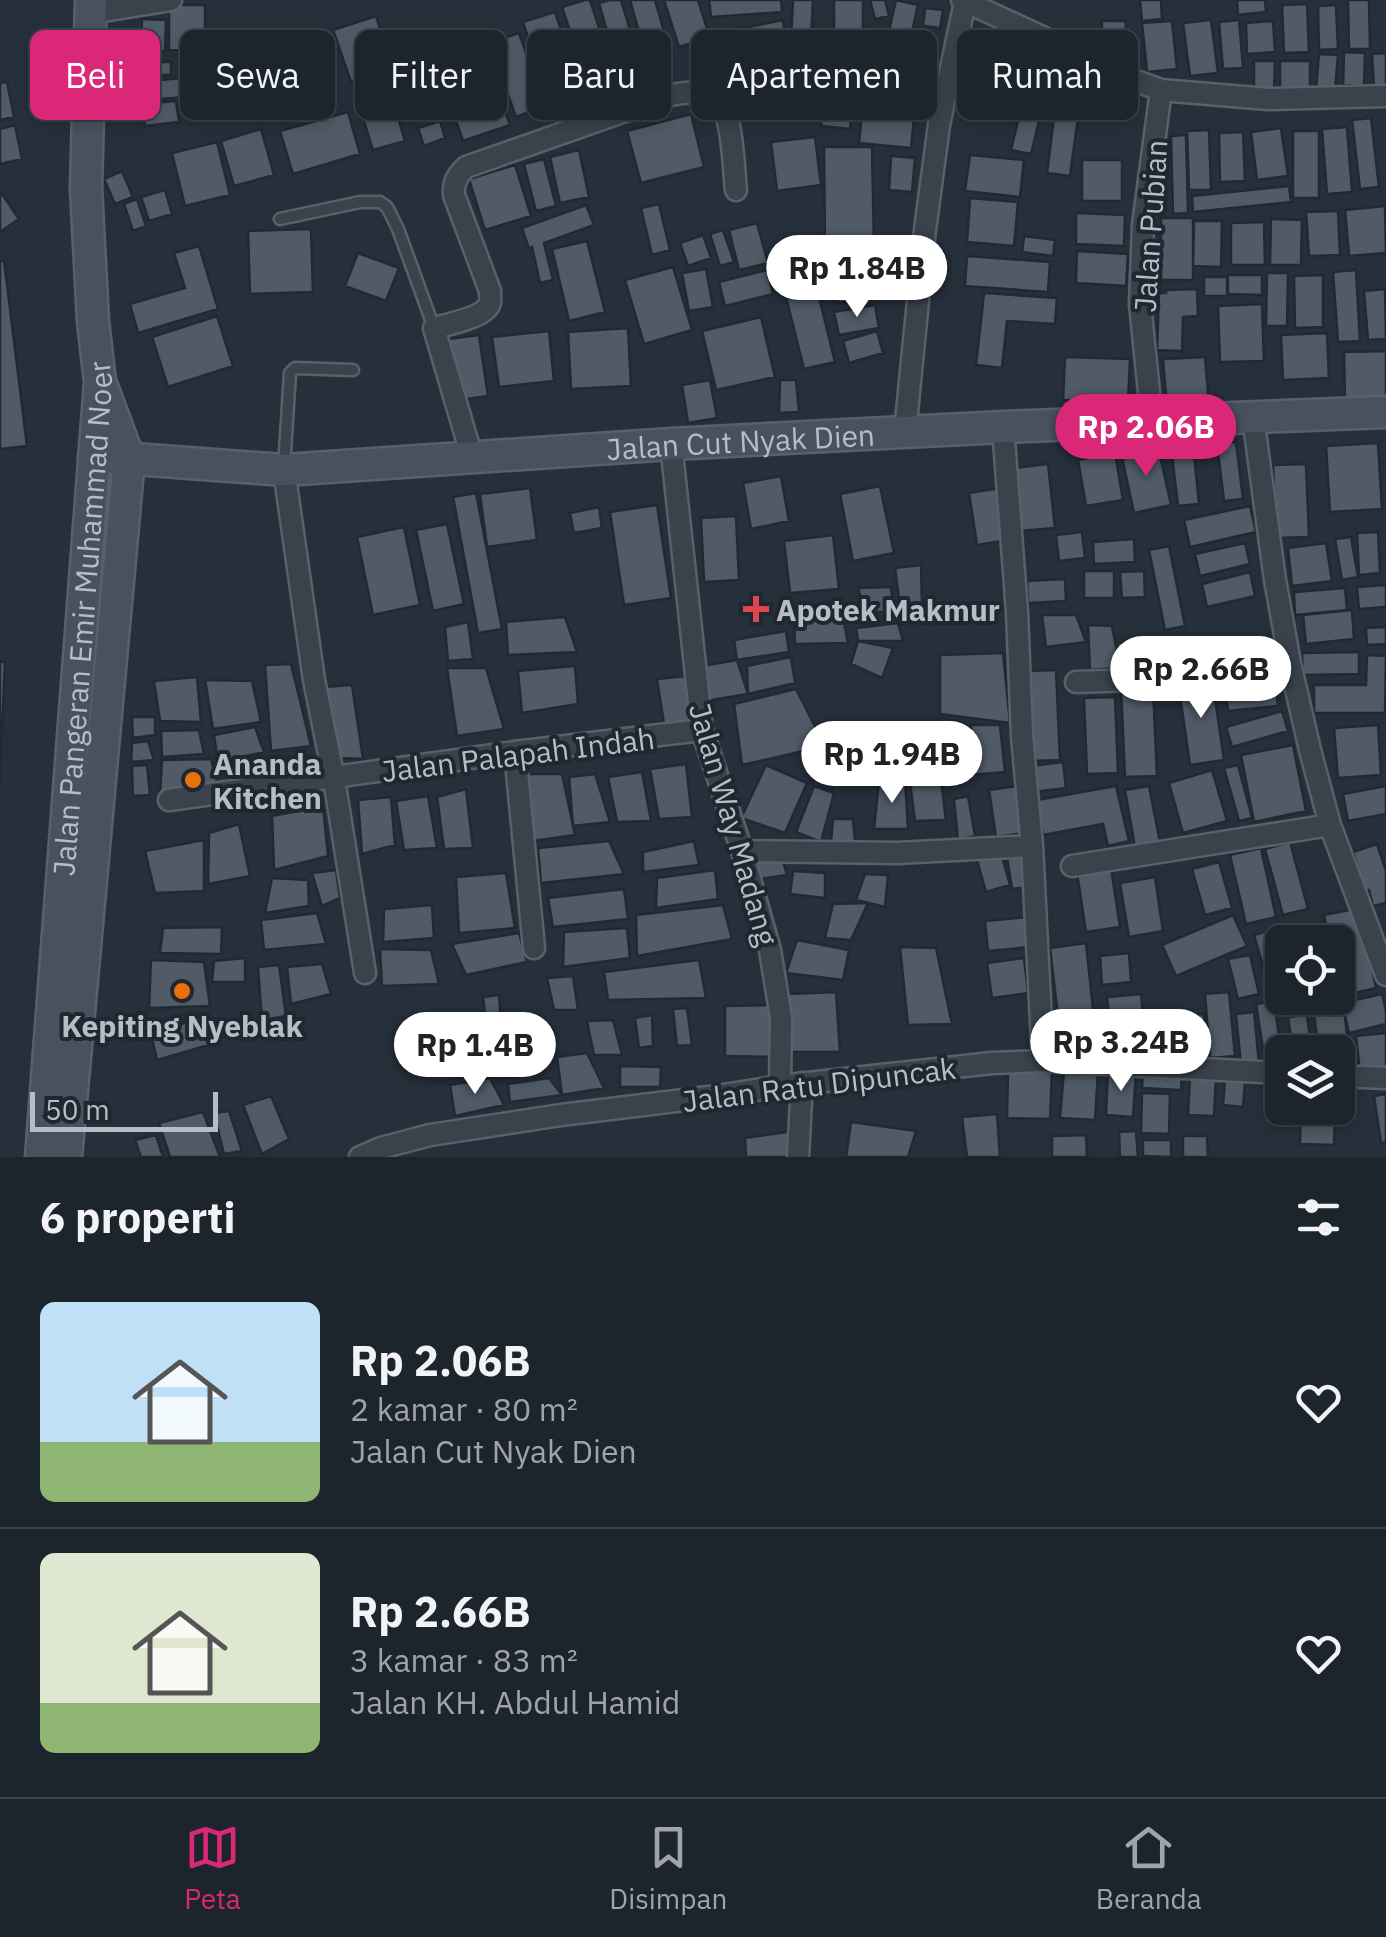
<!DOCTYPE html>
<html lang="id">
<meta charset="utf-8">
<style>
body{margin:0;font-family:"IBM Plex Sans",sans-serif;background:#293038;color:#f1f3f6;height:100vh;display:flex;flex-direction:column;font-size:38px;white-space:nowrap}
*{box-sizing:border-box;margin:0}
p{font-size:32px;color:#a0a4a9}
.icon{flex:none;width:55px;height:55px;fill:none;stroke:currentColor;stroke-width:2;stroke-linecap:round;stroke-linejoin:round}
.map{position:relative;height:1157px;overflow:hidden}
.side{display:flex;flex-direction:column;background:#1c242c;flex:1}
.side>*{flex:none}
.top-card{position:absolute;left:30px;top:30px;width:1328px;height:90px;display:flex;gap:20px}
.fabs{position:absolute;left:1265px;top:925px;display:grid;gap:20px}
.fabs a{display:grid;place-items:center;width:90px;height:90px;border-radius:15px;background:#1c242c;box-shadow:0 5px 15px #0003,0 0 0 2px #3a4148;font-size:50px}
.scale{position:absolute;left:30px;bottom:25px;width:188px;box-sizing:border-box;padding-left:10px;border:5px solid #b6bdc7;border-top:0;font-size:28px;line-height:35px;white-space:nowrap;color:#b6bdc7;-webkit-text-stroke:8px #1f2731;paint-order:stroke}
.price{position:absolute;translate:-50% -85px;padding:0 22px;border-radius:35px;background:#fff;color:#222;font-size:32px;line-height:65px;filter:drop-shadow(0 2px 5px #0008)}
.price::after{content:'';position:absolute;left:50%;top:60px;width:30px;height:22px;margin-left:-15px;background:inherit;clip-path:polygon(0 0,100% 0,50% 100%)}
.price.current{background:#db2777;color:#fff}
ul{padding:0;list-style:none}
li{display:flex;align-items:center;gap:30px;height:250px;padding:0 40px}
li+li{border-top:2px solid #3a4148}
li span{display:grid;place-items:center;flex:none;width:280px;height:200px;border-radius:15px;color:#555}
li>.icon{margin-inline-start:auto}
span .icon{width:120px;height:120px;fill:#fffc;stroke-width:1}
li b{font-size:42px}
h2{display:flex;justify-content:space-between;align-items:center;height:120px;padding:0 40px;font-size:42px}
.chip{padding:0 35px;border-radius:15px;background:#1c242c;box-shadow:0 5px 15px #0003,0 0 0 2px #3a4148;font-size:35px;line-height:90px}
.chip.current{background:#db2777;color:#fff}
.menu{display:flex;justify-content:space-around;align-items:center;height:140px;border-top:2px solid #3a4148;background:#1c242c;font-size:28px;color:#a0a4a9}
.menu a{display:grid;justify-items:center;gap:5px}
.menu .current{color:#db2777}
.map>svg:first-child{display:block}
</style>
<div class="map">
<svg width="1386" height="1157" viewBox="0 0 1386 1157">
<rect width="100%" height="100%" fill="#26303b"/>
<!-- building -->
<path fill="#505b67" stroke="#212933" stroke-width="2.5" d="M585 0H590L615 77 588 86 562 7Z
M610 0H621L640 64 618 70 599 3Z
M630 0H655L668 46 645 53Z
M664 0H698L710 38 679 47Z
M709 0H781L782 12 711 17Z
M793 0H813L811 41 791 40Z
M834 0H863V76H834Z
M870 0H885L889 16 875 19Z
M896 0 918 5 909 45 887 40Z
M1140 0H1161L1162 19 1142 21Z
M1237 0H1265L1266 12 1238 15Z
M1348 0H1369L1370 49H1349Z
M1307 4 1309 52 1284 53 1282 5Z
M169 5H205V51L169 50Z
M1336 5 1338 49 1319 50 1318 6Z
M925 8 943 10 940 28 923 26Z
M555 12 580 87 548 97 523 22Z
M376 16 393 68 351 82 333 30Z
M142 19 166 20 165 51 141 50Z
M783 20 787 50 734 57 729 31Z
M1211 20 1218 73 1190 76 1183 23Z
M1239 20 1243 68 1223 69 1219 22Z
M1102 21H1126L1124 54H1101Z
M1172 21 1177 69 1147 72 1142 23Z
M1273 21 1275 52 1247 54 1246 23Z
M519 33 545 106 516 117 490 43Z
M1344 52 1365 53 1364 86 1343 85Z
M1386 53V86L1374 87 1372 54Z
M1319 54 1338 55 1335 91 1316 90Z
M487 59 510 125 463 141 440 74Z
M809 59 815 114 754 120 749 64Z
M978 61 1024 77 1010 115 964 99Z
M1254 61H1275L1274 89H1254Z
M1280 61H1310V91H1280Z
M149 62H171V75H150Z
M421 74 434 116 410 123 397 81Z
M210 76 212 95 147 100 146 81Z
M7 82 14 117 0 120V83Z
M826 82 855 84 850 129 821 126Z
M1027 83 1047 88 1031 154 1011 150Z
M1057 94 1081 96 1070 176 1047 173Z
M391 95 405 141 373 150 359 105Z
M176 101 179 122 145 126 142 104Z
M863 103 915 108 911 148 859 143Z
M348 112 360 154 293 174 280 131Z
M691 114 704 167 641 183 627 131Z
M1371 118 1379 187 1360 189 1352 120Z
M440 121 445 138 424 146 418 128Z
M15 125 22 159 0 164V129Z
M1347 127 1352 192 1327 194 1322 129Z
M1281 128 1288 176 1257 180 1251 132Z
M261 129 274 175 234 186 221 141Z
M1209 130 1211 190H1189L1187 131Z
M1293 131H1319V198H1293Z
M1243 132 1245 181 1220 182 1219 133Z
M1186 135 1188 213 1173 214 1171 136Z
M815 137 821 185 777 191 771 142Z
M217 142 230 195 185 206 172 153Z
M824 147H872L874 247H825Z
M579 150 589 197 560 203 550 157Z
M970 155 1024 160 1020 197 965 191Z
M891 156 915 158 912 192 889 190Z
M544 159 556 206 536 211 524 164Z
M1082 160H1122V201H1082Z
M515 165 531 216 485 230 469 179Z
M122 171 133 197 115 204 104 179Z
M1289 186 1291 202 1193 212 1192 196Z
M165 190 172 214 149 221 141 197Z
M0 191 19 219 0 232Z
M970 198 1018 202 1014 246 967 242Z
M137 199 146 226 133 231 124 204Z
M659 204 670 250 652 255 641 208Z
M586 205 594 225 544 243 553 280 540 283 532 247 529 249 522 228Z
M1385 206 1386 253 1349 256 1345 210Z
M1338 211 1340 255 1309 256 1306 212Z
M1076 213 1125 215 1124 246 1076 244Z
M1161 218H1193V280H1161Z
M1271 219 1302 220 1301 265H1270Z
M1194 221H1222L1221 267 1193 266Z
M1264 222 1265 265H1231V223Z
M757 223 768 263 739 270 729 230Z
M311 229 313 292 250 294 248 231Z
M723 230 734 262 720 266 710 234Z
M703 235 711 258 688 266 680 243Z
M1024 236 1055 240 1053 256 1022 252Z
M587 241 605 312 569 321 552 249Z
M199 246 218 309 138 333 130 304 185 288 174 253Z
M1077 251 1128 254 1126 286 1076 283Z
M899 252 905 291 838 303 832 264Z
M358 253 399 268 386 301 345 286Z
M967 256 1050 262 1048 292 965 286Z
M4 260 27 446 0 449V261Z
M673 267 692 330 644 344 625 280Z
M706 269 713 307 689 311 682 273Z
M767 270 773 294 725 306 719 282Z
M1356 270 1360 341 1338 342 1333 272Z
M1267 273H1288L1287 326H1266Z
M1228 275H1262V295L1228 294Z
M1323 275V327L1295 328 1294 276Z
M1204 277H1227V296H1204Z
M815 281 835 362 804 369 784 289Z
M1197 289 1198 316 1183 317 1182 351 1157 350 1159 293H1166V290Z
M1385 289 1386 339 1368 340 1364 291Z
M984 293 1057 298 1055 324 1007 321 1002 368 976 365Z
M1262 304 1264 361 1220 362 1218 306Z
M875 305 879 328 839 335 834 312Z
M217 316 233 366 168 387 152 337Z
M761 317 775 377 716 390 702 331Z
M628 328 631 386 571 389 568 332Z
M549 331 554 381 499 387 492 337Z
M877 331 883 353 849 363 843 341Z
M1327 333 1329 378 1283 380 1281 335Z
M479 335 488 396 459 400 449 339Z
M1386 351V402L1345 403 1344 352Z
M1065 357 1130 359 1128 403 1063 400Z
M1205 357 1209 405 1167 408 1163 359Z
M710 380 717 418 688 423 682 385Z
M780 380H796L799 412 779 413Z
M1236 442 1243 499 1224 501 1217 444Z
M1378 443 1382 509 1330 512 1326 446Z
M1193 444 1199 504 1178 506 1171 446Z
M1158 446 1171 505 1134 513 1121 453Z
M1115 453 1123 500 1086 506 1078 460Z
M1048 464 1055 528 1019 531 1013 468Z
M1306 464 1309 537 1276 538 1273 465Z
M781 476 789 521 751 529 743 483Z
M880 486 894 553 853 561 840 494Z
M530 488 537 540 487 547 480 494Z
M1000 488 1008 540 977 545 969 493Z
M476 493 502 629 478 633 453 497Z
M657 505 671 598 624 605 610 512Z
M1250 506 1256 532 1190 547 1184 520Z
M599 507 602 528 574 533 570 513Z
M736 516 739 580 704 582 701 518Z
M447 524 464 604 433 611 416 530Z
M404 527 420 605 373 615 357 537Z
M1082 532 1085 558 1059 561 1056 535Z
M1378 532 1380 573 1359 575 1357 533Z
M833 535 839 589 790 593 784 541Z
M1351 537 1358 577 1342 580 1335 539Z
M1134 539 1135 562 1094 564 1093 542Z
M1245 543 1250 564 1200 576 1195 554Z
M1326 543 1332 581 1292 586 1288 548Z
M1169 546 1185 626 1165 630 1149 550Z
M921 565 922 605 900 607 895 568Z
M1084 571H1114V598H1084Z
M1144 571 1145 597 1122 598 1120 572Z
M1250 572 1255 596 1207 607 1202 584Z
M1065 579 1066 601 1028 603 1027 581Z
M1386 585V607L1359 609 1357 587Z
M891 587 894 612H865L858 588Z
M1345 588 1347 610 1295 615 1294 592Z
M841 607 848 643 795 644 794 619Z
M1352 610 1354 639 1306 644 1303 615Z
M1042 615H1076L1086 642 1046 647Z
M565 617 577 652 508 655 506 622Z
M468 622 473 659 448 661 445 627Z
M898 623 903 641H858L856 628Z
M1088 625 1112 626 1120 668 1090 670Z
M1386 627V644L1367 645 1366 628Z
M786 631 789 652 737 660 734 640Z
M858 641 893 648 882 678 851 664Z
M1359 652V674L1303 675 1302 653Z
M1003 653 1010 723 940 714V655Z
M1367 655 1386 656 1385 713H1314V685H1366Z
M791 657 795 683 748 694 747 666Z
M737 660 748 694 705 701 702 666Z
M0 662H5L0 782Z
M291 664 311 746 271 751 265 665Z
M575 666 578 704 522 713 518 671Z
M447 668H486L504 729 457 736Z
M1056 670 1060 760 1030 761 1026 671Z
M1275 675 1278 706 1228 711 1224 681Z
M686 676 693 721 664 724 657 679Z
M197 677 201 722 160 721 154 681Z
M1212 677 1224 760 1190 765 1178 682Z
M205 680 252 681 261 722 213 729Z
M352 685 363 759 340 758 324 687Z
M1153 687 1157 776 1125 777 1121 688Z
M796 689 825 746 742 765 734 704Z
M1115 697 1118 773 1087 774 1084 698Z
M1282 711 1288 731 1232 747 1226 727Z
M132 717H155V735L133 738Z
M971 725H1000L1005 772 970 775Z
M1378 725 1381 775 1338 778 1334 728Z
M255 727 264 752 218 762 214 735Z
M199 730 204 754 162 757 161 731Z
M937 734 940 761 910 764V736Z
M834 735 862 737 861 752H834Z
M148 741 154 760 131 762 132 743Z
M903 741 910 764 861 767 869 742Z
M1293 745 1306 811 1254 822 1241 755Z
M833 758H855L856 776 835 777Z
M211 759 219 789 160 795 162 760Z
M1063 762 1066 788 1034 792 1031 766Z
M686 764 692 817 659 819 650 769Z
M147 765 150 795 133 796 132 766Z
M766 765 807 783 785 833 741 818Z
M1238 765 1252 818 1239 821 1224 768Z
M1212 770 1227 821 1183 833 1169 783Z
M642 772 651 821 617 822 608 777Z
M940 772 946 820 915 821 909 775Z
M526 774H562L575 835 533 841Z
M595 774 610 822 573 826 569 777Z
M905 779 908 829H874L879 781Z
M814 786 834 793 821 842 796 832Z
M1018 786 1025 833 996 837 989 790Z
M1116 786 1129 841 1108 846 1103 824 1043 835 1037 800Z
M1149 786 1160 842 1135 847 1125 790Z
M1386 786V814L1348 821 1343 794Z
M466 789 473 848 444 849 437 797Z
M428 796 437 848 404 850 396 801Z
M968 796 975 836 958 840 954 799Z
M391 797 395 845 362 854 358 800Z
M323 806 328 856 274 870 272 816Z
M833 819H853L855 842H831Z
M239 824 250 876 208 884 209 833Z
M204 840V891L155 893 145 851Z
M609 841 624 874 541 883 538 848Z
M694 841 699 865 643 872V852Z
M1290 842 1308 909 1283 915 1265 849Z
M1377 844 1386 871V903L1373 906 1369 890 1365 891 1353 852Z
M1024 848 1031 887 1012 889 1006 851Z
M1261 848 1276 917 1246 924 1230 855Z
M1001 853 1010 885 986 892 977 860Z
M782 858 787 875 758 879 755 859Z
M1219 862 1232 908 1205 915 1192 869Z
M1111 868 1120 927 1086 932 1077 873Z
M336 870 340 898 322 906 312 873Z
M715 870 718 899 656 908 657 878Z
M793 871 825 873V898L790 894Z
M506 873 515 928 459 933 456 877Z
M865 874 888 875 885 907 856 900Z
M1155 877 1163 931 1129 937 1120 883Z
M272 878 308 880 309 906 265 913Z
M624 889 628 919 553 927 548 898Z
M868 903 851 940 825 938 833 904Z
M432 905 434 938 383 942 384 909Z
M723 905 732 939 637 956 636 915Z
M1359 908 1376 988 1342 996 1338 976V942H1330L1324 915Z
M317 913 326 944 264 950 261 920Z
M1233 915 1247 946 1176 976 1162 945Z
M1028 917 1030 947 988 951 985 921Z
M1314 924 1319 942H1297L1294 929Z
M222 927 221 954 160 953 163 928Z
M1283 927 1288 942H1282V976L1267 980 1254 935Z
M627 928 630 958 563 967 564 932Z
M519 933 527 962 466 975 452 944Z
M797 940 849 950 843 980 786 973Z
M1086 943 1095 1028 1060 1033 1050 948Z
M900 947 936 948 952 1024 908 1025Z
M380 949 431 950 439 984 382 986Z
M1129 953 1131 982 1102 985 1100 956Z
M1250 955 1259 994 1238 999 1228 959Z
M245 958V982H212L214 961Z
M1024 958 1028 993 992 998 987 963Z
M151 960 204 962 210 1006 149 1008Z
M699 960 706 998 608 1000 604 972Z
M322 964 331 994 291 1004 287 967Z
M279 965 286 1016 262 1020 258 967Z
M573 976 578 1010H554L547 978Z
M1282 987V998H1330V1003L1282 1011 1278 988Z
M836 992 840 1052H786L788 994Z
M1229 992 1235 1056 1210 1058 1205 994Z
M1141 994 1145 1037 1111 1039 1107 997Z
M1382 994 1386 1011V1024L1349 1033 1342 1003Z
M499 995 501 1021 486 1023 483 997Z
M1274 1001 1282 1058 1265 1061 1256 1004Z
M779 1005 772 1057 725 1056V1006Z
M687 1008 692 1045 677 1046 673 1009Z
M1344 1011 1350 1056 1338 1058V1052H1319L1314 1015Z
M1254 1012 1259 1063 1241 1065 1236 1014Z
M1204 1014 1206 1063 1189 1064 1186 1015Z
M652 1015 653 1046 639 1048 635 1018Z
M1307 1015 1312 1052H1293L1288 1017Z
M613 1020 622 1055H594L587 1021Z
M1181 1020 1185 1060 1166 1062 1162 1022Z
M196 1021 209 1045 157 1060 150 1030Z
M1386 1033V1071L1360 1073 1356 1036Z
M452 1037 449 1071 430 1076 425 1046Z
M536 1045V1074L501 1079 497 1047Z
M483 1049 489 1072 454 1077 452 1055Z
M587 1053 604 1088 562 1095 557 1057Z
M620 1066 661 1067 660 1087H620Z
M1008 1070 1052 1072 1050 1119 1007 1118Z
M1064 1070 1098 1072 1095 1120 1060 1118Z
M1108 1071 1136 1072 1133 1117 1106 1115Z
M1143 1071 1182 1073 1181 1090 1142 1088Z
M1190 1077 1216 1078 1214 1116 1188 1115Z
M490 1078 504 1105 455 1116 450 1085Z
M549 1078 562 1095 510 1102 508 1084Z
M1225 1080 1245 1081 1243 1107 1223 1105Z
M1142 1093 1170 1094 1169 1134 1141 1133Z
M1386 1094V1142L1381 1143 1374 1096Z
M271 1096 289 1139 262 1154 243 1105Z
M1301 1108H1335L1334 1145 1300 1144Z
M229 1111 242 1151 224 1154 214 1113Z
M203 1112 220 1157H170L159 1123Z
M997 1114 1000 1157H967L962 1117Z
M851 1122 916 1131 908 1157H846Z
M794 1131 793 1157H746L745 1138Z
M1136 1131 1138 1157H1120L1119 1132Z
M156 1135 163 1157H141L135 1140Z
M1086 1135 1087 1157H1052V1136Z
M1183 1136H1207L1208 1157H1183Z
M1143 1140H1171V1157L1143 1156Z"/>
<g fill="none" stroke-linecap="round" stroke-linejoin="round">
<!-- lane casing -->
<g stroke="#58606a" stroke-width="15">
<path id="lane" d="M280 219 360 202H380L387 207 398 229 434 328
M284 467 290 373 295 368 353 370"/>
</g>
<!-- street casing -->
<g stroke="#58606a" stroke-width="25">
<path id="street" d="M962 0 1051 41 1081 61 1161 90 1268 99 1386 96
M91 13 171 0
M1253 417 1275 580 1290 663 1310 750 1330 825 1386 975
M1152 422 1140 304 1143 225 1161 90
M1003 427 1017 612 1022 736 1032 846 1043 1061
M905 432 925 230 939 125 965 2
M671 444 702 730 742 851 770 950 781 1018 780 1086
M472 457 434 328C446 325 478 318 486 309 492 303 490 299 490 291L454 195C453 182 457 176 466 167L671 95C682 93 700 90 711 94 734 102 733 168 736 190
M284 470 314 680 334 779 365 973
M1076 682C1148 680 1218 675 1290 663
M515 752 534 948
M169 800 515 752 702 730
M742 851 897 853 1032 846
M1072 866 1330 825
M1338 1076 1386 1078
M360 1157 381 1148 430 1135 561 1115 717 1096 780 1086 992 1063 1043 1061 1282 1073
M798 1157 802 1083"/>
</g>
<!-- secondary casing -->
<g stroke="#58606a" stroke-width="35">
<g id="secondary">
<path id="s1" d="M94 456 284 470 671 444 1003 427 1386 412"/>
<path id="s2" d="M41 1157 100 382 93 321 86 188 91 0"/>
<path d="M66 1157 129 459 103 389"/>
</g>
</g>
<!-- lane -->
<use href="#lane" stroke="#3a424c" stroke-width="10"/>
<!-- street -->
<use href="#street" stroke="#3a424c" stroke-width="20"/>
<!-- secondary -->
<use href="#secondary" stroke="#48525e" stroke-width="30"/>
</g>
<!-- markers -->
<path fill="#e0444e" stroke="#1f2731" stroke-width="4" d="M751 594h10v10h10v10h-10v10h-10v-10h-10v-10h10z"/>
<g fill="#e8710a" stroke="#1f2731" stroke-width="4">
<circle cx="193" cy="780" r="10"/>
<circle cx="182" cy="991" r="10"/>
</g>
<g text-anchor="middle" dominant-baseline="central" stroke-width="8" stroke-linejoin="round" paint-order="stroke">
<!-- street labels -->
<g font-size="30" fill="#b6bdc7" stroke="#1f2731">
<text transform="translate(1150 226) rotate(-86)">Jalan Pubian</text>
<text stroke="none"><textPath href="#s1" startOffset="648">Jalan Cut Nyak Dien</textPath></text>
<text stroke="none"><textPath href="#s2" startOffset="540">Jalan Pangeran Emir Muhammad Noer</textPath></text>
<text transform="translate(518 754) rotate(-7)">Jalan Palapah Indah</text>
<text transform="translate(734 824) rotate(74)">Jalan Way Madang</text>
<text transform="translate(819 1084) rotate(-7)">Jalan Ratu Dipuncak</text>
</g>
<!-- poi labels -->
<g font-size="30" font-weight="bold" fill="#b6bdc7" stroke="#1f2731" text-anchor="start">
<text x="776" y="609">Apotek Makmur</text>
<text x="213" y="763">Ananda<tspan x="213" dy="34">Kitchen</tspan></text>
<text x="182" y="1025" text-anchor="middle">Kepiting Nyeblak</text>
</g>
</g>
</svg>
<div class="fabs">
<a><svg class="icon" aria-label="locate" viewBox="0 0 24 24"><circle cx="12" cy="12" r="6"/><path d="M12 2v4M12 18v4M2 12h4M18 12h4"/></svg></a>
<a><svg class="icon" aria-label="layers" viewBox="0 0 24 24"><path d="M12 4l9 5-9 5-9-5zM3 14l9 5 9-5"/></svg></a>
</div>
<div class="scale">50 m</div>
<b class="price" style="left:857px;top:320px">Rp 1.84B</b>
<b class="price current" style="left:1146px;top:479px">Rp 2.06B</b>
<b class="price" style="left:1201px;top:721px">Rp 2.66B</b>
<b class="price" style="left:892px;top:806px">Rp 1.94B</b>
<b class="price" style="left:1121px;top:1094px">Rp 3.24B</b>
<b class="price" style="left:475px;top:1097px">Rp 1.4B</b>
<div class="top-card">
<a class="chip current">Beli</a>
<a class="chip">Sewa</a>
<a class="chip">Filter</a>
<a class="chip">Baru</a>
<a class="chip">Apartemen</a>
<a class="chip">Rumah</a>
</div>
</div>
<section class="side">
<h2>6 properti<svg class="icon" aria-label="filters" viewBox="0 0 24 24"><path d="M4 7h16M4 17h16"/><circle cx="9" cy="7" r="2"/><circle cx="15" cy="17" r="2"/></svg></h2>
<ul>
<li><span style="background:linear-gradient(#bfe0f5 70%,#8fb573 0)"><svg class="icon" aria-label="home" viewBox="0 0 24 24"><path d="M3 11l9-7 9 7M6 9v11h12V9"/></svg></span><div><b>Rp 2.06B</b><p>2 kamar · 80 m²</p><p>Jalan Cut Nyak Dien</p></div><svg class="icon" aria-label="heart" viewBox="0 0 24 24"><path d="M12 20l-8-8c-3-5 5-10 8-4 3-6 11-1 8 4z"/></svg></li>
<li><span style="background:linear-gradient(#dfe7d0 75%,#8fb573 0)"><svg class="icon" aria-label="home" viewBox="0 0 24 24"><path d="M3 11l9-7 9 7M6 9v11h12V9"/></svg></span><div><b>Rp 2.66B</b><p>3 kamar · 83 m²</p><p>Jalan KH. Abdul Hamid</p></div><svg class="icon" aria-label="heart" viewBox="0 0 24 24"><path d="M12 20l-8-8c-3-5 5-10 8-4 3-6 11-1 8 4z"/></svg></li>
</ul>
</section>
<nav class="menu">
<a class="current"><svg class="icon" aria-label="map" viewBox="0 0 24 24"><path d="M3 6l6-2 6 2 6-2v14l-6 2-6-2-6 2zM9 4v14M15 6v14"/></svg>Peta</a>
<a><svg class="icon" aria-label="saved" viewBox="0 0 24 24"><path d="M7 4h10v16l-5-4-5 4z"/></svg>Disimpan</a>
<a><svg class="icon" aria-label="home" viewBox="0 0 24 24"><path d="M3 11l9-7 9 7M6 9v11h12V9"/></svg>Beranda</a>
</nav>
